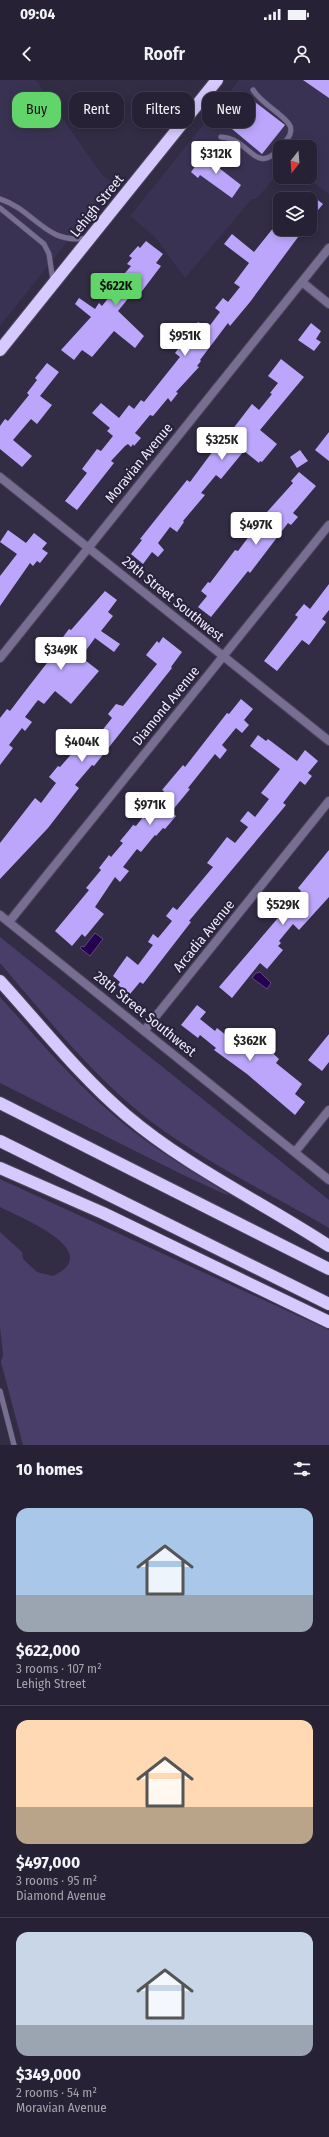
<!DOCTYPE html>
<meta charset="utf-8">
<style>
body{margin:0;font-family:"Fira Sans Condensed",sans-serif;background:#322e40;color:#f1f3f6;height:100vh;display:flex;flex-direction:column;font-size:15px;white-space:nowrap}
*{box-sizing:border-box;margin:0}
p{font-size:13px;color:#a4a3ac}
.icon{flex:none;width:22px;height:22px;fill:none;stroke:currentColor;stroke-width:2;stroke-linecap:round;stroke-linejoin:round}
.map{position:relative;height:1365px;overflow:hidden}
.drawer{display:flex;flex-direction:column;background:#262134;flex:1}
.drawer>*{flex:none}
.hud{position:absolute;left:12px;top:12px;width:305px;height:36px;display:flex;gap:8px}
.needle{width:26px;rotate:197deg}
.controls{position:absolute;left:273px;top:60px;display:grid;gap:8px}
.controls a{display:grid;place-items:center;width:44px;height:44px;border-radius:8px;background:#262134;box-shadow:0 2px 10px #0003,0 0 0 1px #423e4f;font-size:20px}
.price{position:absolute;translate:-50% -34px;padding:0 9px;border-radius:4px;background:#fff;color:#222;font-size:13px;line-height:26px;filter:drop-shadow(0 1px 2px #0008)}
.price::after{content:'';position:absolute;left:50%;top:24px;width:12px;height:9px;margin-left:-6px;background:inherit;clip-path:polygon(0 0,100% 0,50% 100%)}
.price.on{background:#61d46a;color:#111}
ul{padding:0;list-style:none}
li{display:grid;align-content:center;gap:8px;height:212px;padding:0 16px}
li+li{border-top:1px solid #423e4f}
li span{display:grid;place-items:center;height:124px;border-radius:12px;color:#555}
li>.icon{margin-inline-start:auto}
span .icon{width:72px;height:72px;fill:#fffc;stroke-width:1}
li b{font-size:17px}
h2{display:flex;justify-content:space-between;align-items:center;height:48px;padding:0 16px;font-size:17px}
.chip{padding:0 14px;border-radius:12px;background:#262134;box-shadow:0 2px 10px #0003,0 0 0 1px #423e4f;font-size:14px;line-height:36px}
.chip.on{background:#61d46a;color:#111}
.status{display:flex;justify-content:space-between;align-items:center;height:28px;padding:0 20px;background:#262134;direction:ltr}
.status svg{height:11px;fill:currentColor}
header{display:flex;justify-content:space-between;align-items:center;height:52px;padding:0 16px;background:#262134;font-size:18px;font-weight:600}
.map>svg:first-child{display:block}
</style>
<div class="status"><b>09:04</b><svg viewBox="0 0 49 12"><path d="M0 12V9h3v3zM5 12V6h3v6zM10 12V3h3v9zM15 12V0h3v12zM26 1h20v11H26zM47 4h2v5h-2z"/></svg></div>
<header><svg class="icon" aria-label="back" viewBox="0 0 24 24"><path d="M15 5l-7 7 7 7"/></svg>Roofr<svg class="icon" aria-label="person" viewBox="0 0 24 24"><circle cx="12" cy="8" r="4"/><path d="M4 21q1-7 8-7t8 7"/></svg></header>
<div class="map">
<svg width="329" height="1365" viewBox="0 0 329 1365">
<rect width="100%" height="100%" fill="#322c45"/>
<!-- built -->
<path fill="#3a3252" d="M0 0H36L102 95 114 103 0 246Z
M239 0H329V114L307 97H310V67H280V92L256 119H252L185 198 155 157 130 136Z"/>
<!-- green -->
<path fill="#493d6a" d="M0 857 329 1120V1148C272 1115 211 1085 157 1046 96 1001 49 940 0 883Z
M0 917C33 953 65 992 102 1025 140 1060 184 1087 228 1114L227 1115 181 1094 0 1003Z
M0 1099 329 1250V1365H23L1 1282 3 1275 0 1247V1152L22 1172 23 1179 37 1192 53 1196C106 1171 21 1138 0 1127Z"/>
<!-- water -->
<path fill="#25024f" stroke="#614883" d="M95 853 103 859 90 876 80 868 82 866 84 867Z
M260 892 271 903 267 909 252 898 256 893Z"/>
<!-- building -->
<path fill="#bca6fc" d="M303 0H329V18Z
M255 22 285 45 262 74 232 49Z
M208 69 215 73 210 81 241 105 232 118 200 95 198 98 191 92Z
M310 114 323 124 310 140Z
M274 147 278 150 304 149 250 222 230 246 228 243 200 280 201 281 197 286 199 287 176 312 178 313 171 322 168 318 153 336 150 335 135 353 141 358 134 366 133 364 131 367 128 364 125 366 111 381 114 383 77 430 65 421 87 393 82 389 97 369 101 371 113 356 107 351 110 348 92 333 101 323 119 338 129 325 134 329 141 320 144 322 180 277 175 273 198 242 208 248 220 232 215 228 223 218 228 222 240 207 234 203 249 183 224 164 232 154 254 172Z
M146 161 163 174 156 183 161 186 136 219 131 215 118 231 144 256 135 268 114 251 92 277 82 270 74 280 61 270 91 237 75 224 79 218 95 229 99 223 102 226 121 202 119 200 131 186 127 184 132 178 129 176 138 166 140 168Z
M311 243 321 251 316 259 321 262 314 271 298 260Z
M281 279 304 297 260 350 277 364 262 382 260 381 259 383 244 371 221 399 216 395 201 413 205 415 183 441 184 442 177 452 170 447 158 463 164 470 158 477 152 472 143 484 131 474 142 460 140 459 187 400 190 402 230 348 232 350 252 324 259 330 272 314 270 313 278 303 268 296Z
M47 283 59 292 40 316 52 325 37 344 31 339 13 360 32 376 22 387 0 369V346L5 339 8 341 29 315 27 313 37 300 35 298Z
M329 352V381L315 370Z
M300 370 308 381 297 388 290 377Z
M299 392 316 406 293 433 298 437 291 445 288 443 250 493 248 491 211 537 198 527 207 516 201 511 208 502 210 503 235 470 238 471 256 447 262 452 274 437 267 432 293 403 291 401Z
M8 450 26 463 34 453 47 463 42 469 48 473 40 483 37 481 33 486 30 483 0 526V496L17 474 0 462Z
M329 504V530L322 539 326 542 309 565 302 560 277 591 264 581 298 537 295 535 304 524 310 529Z
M105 511 117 520 108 532 113 536 101 551 120 564 114 572 95 558 81 577 99 591 71 624 55 611 44 624 38 620 25 637 32 642 25 651 22 648 9 665 13 668 0 685V638L7 629 10 631 26 610 47 583 45 581 69 549 71 550Z
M163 557 182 572 171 587 172 588 94 686 92 685 75 705 79 708 48 748 0 799V763L35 718 41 723 56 703 49 697 58 686 60 687 90 653 96 658 112 638 108 634 116 624 123 626 157 584 146 575 157 561 159 563Z
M241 619 253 629 244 640 249 645 242 653 236 648 222 665 227 670 220 679 215 674 188 708 190 709 171 732 176 736 165 749 163 748 156 756 155 755 141 772 137 769 123 787 129 791 120 802 115 797 95 827 104 834 85 857 82 854 72 866 55 851 89 810 86 808 101 790 99 788 109 775 111 777 123 763 120 761 130 749 133 745 136 746 143 737 145 739 161 718 159 717 164 711 162 710 183 685 185 687 227 633 229 634Z
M258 655 266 661 268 659 297 681 305 670 318 681 308 693 312 696 305 705 300 701 283 723 286 725 189 841 191 842 143 904 140 902 130 914 118 905 120 902 113 896 119 887 127 876 138 885 153 865 148 862 153 854 158 858 172 841 166 836 173 827 177 830 213 787 207 783 227 757 235 763 248 747 240 741 248 731 255 737 269 719 261 713 280 689 250 666Z
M329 770V817L299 850 293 844 279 861 281 863 278 866 283 870 267 889 260 883 232 918 219 907 301 811 298 808Z
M197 925 206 932 200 939 215 951 217 948 241 967 245 962 257 971 263 964 279 979 276 983 302 1004 295 1014 305 1022 295 1035 247 994 214 970 216 968 200 955 198 958 181 945Z
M329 954V982L322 991 308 980Z"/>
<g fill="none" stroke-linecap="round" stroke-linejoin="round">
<!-- lane casing -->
<g stroke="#4c475e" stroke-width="6">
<path id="lane" d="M221 57C254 59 255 104 288 58 291 54 292 48 289 44 279 31 263 25 253 10
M0 119C35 130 45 165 87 158
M0 128 44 164 49 174 53 201
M0 1311 14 1365"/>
</g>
<!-- street casing -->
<g stroke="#4c475e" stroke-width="10">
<path id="street" d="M302 202 329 224
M0 397 329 661
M0 578 329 168
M0 835 329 1100
M9 842 329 445
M144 951 329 721
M295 1072 329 1030"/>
</g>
<!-- highway casing -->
<g stroke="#4c475e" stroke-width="14">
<path id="highway" d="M0 270 217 0
M0 901C42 947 79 995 126 1035 187 1087 262 1122 329 1166
M0 1023 329 1189
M0 1061 329 1224
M0 1088 103 1133 329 1242"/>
</g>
<!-- lane -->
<use href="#lane" stroke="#776e92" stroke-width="5"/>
<!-- street -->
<use href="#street" stroke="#776e92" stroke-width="8"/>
<!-- highway -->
<use href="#highway" stroke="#d5c9fe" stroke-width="12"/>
</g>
<g text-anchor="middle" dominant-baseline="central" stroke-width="4" stroke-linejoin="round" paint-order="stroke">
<!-- street labels -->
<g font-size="14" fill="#eeeafb" stroke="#28223b">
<text transform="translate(97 126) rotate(-51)">Lehigh Street</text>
<text transform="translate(139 383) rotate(-51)">Moravian Avenue</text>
<text transform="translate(173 519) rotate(39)">29th Street Southwest</text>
<text transform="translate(166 626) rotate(-51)">Diamond Avenue</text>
<text transform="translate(204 856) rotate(-51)">Arcadia Avenue</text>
<text transform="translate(145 934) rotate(39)">28th Street Southwest</text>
</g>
</g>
</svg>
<div class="controls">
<a><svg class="needle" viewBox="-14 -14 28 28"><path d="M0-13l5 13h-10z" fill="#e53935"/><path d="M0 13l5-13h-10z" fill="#a4a3ac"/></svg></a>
<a><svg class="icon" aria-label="layers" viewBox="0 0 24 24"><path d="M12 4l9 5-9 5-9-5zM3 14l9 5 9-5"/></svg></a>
</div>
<b class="price" style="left:216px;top:95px">$312K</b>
<b class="price on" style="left:116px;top:227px">$622K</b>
<b class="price" style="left:185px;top:277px">$951K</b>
<b class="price" style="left:222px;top:381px">$325K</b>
<b class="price" style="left:256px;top:466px">$497K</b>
<b class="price" style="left:61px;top:591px">$349K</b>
<b class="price" style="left:82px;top:683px">$404K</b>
<b class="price" style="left:150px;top:746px">$971K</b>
<b class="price" style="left:283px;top:846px">$529K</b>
<b class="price" style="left:250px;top:982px">$362K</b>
<div class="hud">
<a class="chip on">Buy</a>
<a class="chip">Rent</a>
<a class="chip">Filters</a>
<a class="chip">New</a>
</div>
</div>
<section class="drawer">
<h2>10 homes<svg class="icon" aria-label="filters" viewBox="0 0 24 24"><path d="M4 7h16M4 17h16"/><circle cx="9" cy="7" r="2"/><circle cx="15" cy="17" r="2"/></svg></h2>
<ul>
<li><span style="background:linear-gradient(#a9c7e8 70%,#9aa5b1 0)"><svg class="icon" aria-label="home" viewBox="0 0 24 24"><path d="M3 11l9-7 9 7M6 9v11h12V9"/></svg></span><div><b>$622,000</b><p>3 rooms · 107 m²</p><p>Lehigh Street</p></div></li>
<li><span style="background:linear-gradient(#ffd9b3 70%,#b9a48a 0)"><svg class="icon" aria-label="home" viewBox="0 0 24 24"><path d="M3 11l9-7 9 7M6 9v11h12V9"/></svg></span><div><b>$497,000</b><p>3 rooms · 95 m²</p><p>Diamond Avenue</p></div></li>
<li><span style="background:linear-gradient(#c9d6e8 75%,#9aa5b1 0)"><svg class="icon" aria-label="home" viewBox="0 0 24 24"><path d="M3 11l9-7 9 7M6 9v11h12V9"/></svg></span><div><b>$349,000</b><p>2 rooms · 54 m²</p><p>Moravian Avenue</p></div></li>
</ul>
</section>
